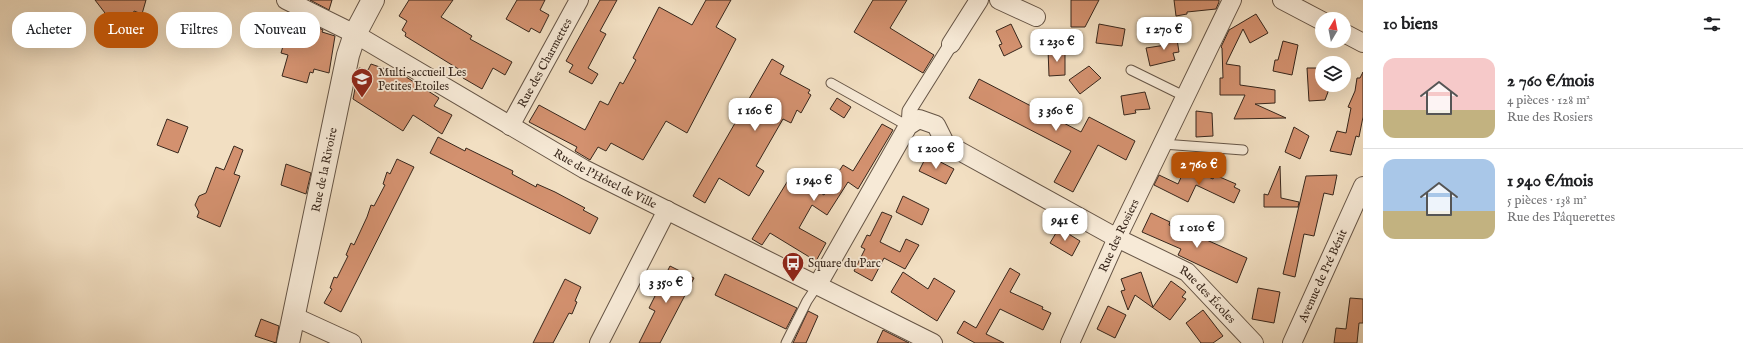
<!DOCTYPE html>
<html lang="fr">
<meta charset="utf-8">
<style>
body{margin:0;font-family:"IM FELL English",serif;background:#f2f2f2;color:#202124;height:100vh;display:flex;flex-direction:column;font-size:15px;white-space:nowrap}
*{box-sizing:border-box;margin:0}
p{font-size:13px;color:#757577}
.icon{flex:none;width:22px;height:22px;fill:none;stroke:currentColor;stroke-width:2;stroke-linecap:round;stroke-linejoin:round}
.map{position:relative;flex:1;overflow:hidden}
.drawer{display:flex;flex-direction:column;background:#fff;width:380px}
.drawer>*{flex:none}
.guide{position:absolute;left:12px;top:12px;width:380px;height:36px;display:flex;gap:8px}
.needle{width:26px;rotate:10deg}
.tools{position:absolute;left:1315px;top:12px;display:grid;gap:8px}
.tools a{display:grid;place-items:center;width:36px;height:36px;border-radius:50%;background:#fff;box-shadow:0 4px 16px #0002;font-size:20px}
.price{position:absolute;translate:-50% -34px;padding:0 9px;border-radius:8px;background:#fff;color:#222;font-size:13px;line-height:26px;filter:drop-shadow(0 1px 2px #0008)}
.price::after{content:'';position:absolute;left:50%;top:24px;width:12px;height:9px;margin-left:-6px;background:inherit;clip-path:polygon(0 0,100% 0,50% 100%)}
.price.current{background:#b45309;color:#fff}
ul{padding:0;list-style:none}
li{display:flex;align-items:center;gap:12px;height:100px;padding:0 20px}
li+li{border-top:1px solid #e0e0e0}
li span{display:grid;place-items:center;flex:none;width:112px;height:80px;border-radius:12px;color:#555}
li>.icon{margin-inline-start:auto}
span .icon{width:48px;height:48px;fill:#fffc;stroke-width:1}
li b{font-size:17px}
h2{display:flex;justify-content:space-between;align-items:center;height:48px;padding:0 20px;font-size:17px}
.pill{padding:0 14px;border-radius:16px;background:#fff;box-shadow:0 4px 16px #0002;font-size:14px;line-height:36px}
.pill.current{background:#b45309;color:#fff}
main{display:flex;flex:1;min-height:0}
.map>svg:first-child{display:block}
</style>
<main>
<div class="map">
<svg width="1363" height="343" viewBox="0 0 1363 343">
<rect width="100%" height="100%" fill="#f2dfc2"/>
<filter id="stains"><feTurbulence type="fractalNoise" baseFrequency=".005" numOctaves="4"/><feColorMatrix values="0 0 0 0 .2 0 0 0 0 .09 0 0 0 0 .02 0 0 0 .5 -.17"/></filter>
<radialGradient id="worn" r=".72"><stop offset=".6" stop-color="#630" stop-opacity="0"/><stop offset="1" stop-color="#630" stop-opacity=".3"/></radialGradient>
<!-- building -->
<path fill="#d3916f" stroke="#38271c" d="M95 0H146L142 14 134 11 129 28 103 18 105 13Z
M310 0H332L329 10Z
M409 0H453L441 17 472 36 470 39 512 62 505 75 493 68 482 89 463 78 465 73 405 36 406 33 402 30 407 21 399 16Z
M517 0H545L540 10 549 15 540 33 531 28 529 32 506 19Z
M600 0H617L600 31 606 34 588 68 598 74 592 84 569 72 573 65 566 61Z
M706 0H731L716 27 736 39 687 133 666 121 643 160 611 143 606 151 598 147 590 160 575 151 577 147 529 122 539 105 585 130 600 101 608 105 620 82 623 84 636 60 633 58 659 7 692 25Z
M873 0H907L890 28 934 55 923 73 854 32Z
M1071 0H1099L1085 27H1071Z
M1174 0H1219V2L1216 9 1187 12V14L1176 16Z
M1256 14 1268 33 1250 43 1243 29 1226 64 1240 66V85L1275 90V103L1255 104 1286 118 1234 119 1245 95H1220V78H1223L1222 48 1221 47 1229 30Z
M292 15 323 30 322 32 335 36 329 73 314 69 313 73 310 72 307 83 282 76 288 55 281 53Z
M1011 24 1022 47 1004 56 999 45 1002 44 996 31Z
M1099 24 1125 29 1122 46 1096 43Z
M1176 33 1179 52 1173 53 1175 60 1150 66 1146 48 1166 45 1165 35Z
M1283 41 1298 45 1292 75 1273 71 1275 60H1278Z
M1048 49 1065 51V75L1049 76Z
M772 59 784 66 780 74 810 90 808 93 811 95 801 113 797 110 791 123 783 119 756 166 764 171 749 196 719 178 705 203 693 196Z
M371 64 403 75 439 98 434 106 452 115 442 134 413 115 403 131 353 99 359 68 368 70Z
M1089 66 1101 78 1080 94 1069 80Z
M1307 68H1322V85H1328V92L1325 100 1309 101Z
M1363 72V117L1359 137 1356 136 1351 155 1330 151 1337 131 1346 133 1351 108 1348 107 1355 91 1357 78H1360Z
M979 79 1081 132 1089 117 1135 141 1126 160 1098 145 1073 192 1054 182 1071 151 969 98Z
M1145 92 1150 109 1135 110 1136 113 1124 115 1121 96Z
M837 98 851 107 844 118 830 109Z
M1196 111 1212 113 1213 136 1196 137Z
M167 119 188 127 178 153 157 145Z
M882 124 893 130 858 189 848 182 827 215 812 205 799 228 826 243 816 261 770 233 762 245 752 239 792 174 824 195 843 165 853 171Z
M1294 127 1309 136 1300 159 1285 152Z
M438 137 465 151 466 148 513 171 512 174 536 187 537 184 555 192 585 208 583 210 598 218 590 234 430 153Z
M234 146 243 150 234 174 240 176 220 227 197 217 199 212 195 205 199 196 206 193 216 167 224 170Z
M927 155 954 169 946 184 919 171Z
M397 159 414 167 341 312 324 303 332 289 330 288 334 277 337 278 348 256 346 255 351 243 354 245 367 217 371 205 374 206 385 185 383 184 387 172 390 174Z
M286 164 311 173 306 194 281 185Z
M1280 166 1281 198 1299 202 1298 207H1264V194L1268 195Z
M1193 170 1213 179 1215 175 1236 184 1234 187 1240 190 1234 203 1196 185 1188 202 1154 185 1159 175 1178 184 1184 171 1191 175Z
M1337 175 1333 195 1324 193 1314 236 1304 234 1295 277 1283 274 1306 176Z
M903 196 929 209 922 225 896 212Z
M882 212 892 216 880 242 900 252 906 239 919 245 905 269 884 258 872 281 854 271 865 249 861 247 867 235 870 236Z
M1151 213 1170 222 1169 225 1199 240 1200 237 1247 258 1237 283 1178 255 1181 249 1142 232Z
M1059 228 1080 241 1072 256 1050 243Z
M670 266 694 278 660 343H639L655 311 649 308Z
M1010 268 1020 274 1010 292 1043 307 1042 309 1051 313 1043 330 1000 309 986 334 1004 343H975L957 333 964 321 976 328Z
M903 272 928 289 934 278 955 291 937 321 891 292Z
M1141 272 1153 307 1171 281 1186 292 1182 297 1186 299 1170 320 1135 295 1128 310 1121 291 1125 290 1121 279Z
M725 274 797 308 786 329 715 295Z
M565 279 581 287 575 301 577 302 572 314 569 313 553 343H533Z
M1258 288 1280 292 1274 323 1252 319Z
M1350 298 1363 299V323H1359L1357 343H1334L1336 328 1346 329Z
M1108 306 1126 315 1115 338 1097 329Z
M1203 310 1223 336 1213 343H1201L1186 323Z
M808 311 818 316 806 343H793Z
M261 319 279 326 276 343 255 336Z
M883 330 909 343H877Z"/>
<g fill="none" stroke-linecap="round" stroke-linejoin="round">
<!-- service casing -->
<g stroke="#665546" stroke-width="11">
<path id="service" d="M1131 70 1186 97
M831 83 908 126
M1163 144 1243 150
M786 343 807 301 817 286"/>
</g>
<!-- pedestrian casing -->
<g stroke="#665546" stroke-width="15">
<path id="pedestrian" d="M908 126 909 111 951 44"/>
</g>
<!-- minor casing -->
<g stroke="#665546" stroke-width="20">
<g id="minor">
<path id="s1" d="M286 0 355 34 584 169 933 343"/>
<path d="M999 0 1036 17"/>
<path d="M1282 0 1322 21"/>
<path d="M1344 33 1363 43"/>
<path d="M951 44 979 0"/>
<path id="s2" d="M510 126 579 0"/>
<path id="s3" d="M817 286 908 126 919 119 936 125 945 143 1117 238 1187 272 1254 343"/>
<path d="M293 316 352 343"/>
<path d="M599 343 667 210"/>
<path id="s4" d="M1070 343 1117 238 1232 0"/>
<path id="s5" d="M1292 343 1363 186"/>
</g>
</g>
<!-- tertiary casing -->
<g stroke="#665546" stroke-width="24">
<g id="tertiary">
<path id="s6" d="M288 343 348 55 355 34 373 0"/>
</g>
</g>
<!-- service -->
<use href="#service" stroke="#f7ead7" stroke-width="9"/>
<!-- pedestrian -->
<use href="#pedestrian" stroke="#f7ead7" stroke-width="13"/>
<!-- minor -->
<use href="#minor" stroke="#f7ead7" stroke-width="18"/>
<!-- tertiary -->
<use href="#tertiary" stroke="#f7ead7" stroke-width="22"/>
</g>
<!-- icons -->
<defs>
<g id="school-pin" transform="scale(1.15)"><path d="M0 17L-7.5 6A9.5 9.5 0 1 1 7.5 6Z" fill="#8f2418" stroke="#f7ead7"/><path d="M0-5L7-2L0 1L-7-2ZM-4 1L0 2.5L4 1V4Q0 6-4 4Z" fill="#fff"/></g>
<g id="bus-pin" transform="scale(1.15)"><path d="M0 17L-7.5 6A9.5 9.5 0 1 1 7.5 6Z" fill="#8f2418" stroke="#f7ead7"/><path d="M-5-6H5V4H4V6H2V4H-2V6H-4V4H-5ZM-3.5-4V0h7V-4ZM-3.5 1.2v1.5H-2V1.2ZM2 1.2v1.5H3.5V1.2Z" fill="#fff"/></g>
</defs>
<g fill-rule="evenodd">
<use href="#school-pin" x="362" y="79"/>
<use href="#bus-pin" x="793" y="263"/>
</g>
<g text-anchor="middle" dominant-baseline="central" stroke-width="3.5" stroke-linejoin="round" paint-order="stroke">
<!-- street labels -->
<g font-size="12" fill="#38271c" stroke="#f7ead7">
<text stroke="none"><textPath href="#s2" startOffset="72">Rue des Charmettes</textPath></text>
<text stroke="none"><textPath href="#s6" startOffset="177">Rue de la Rivoire</textPath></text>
<text stroke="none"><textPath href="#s1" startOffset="366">Rue de l'Hôtel de Ville</textPath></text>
<text stroke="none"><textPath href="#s4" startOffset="118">Rue des Rosiers</textPath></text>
<text stroke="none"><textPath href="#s5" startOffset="74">Avenue de Pré Bénit</textPath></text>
<text stroke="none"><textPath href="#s3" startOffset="540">Rue des Écoles</textPath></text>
</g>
<!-- poi labels -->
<g font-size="12" fill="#38271c" stroke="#f7ead7" text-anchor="start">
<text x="378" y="72">Multi-accueil Les<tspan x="378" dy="14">Petites Etoiles</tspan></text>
<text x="808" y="263">Square du Parc</text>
</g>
</g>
<rect width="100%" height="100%" filter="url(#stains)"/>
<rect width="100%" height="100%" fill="url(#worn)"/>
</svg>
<div class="tools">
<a><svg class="needle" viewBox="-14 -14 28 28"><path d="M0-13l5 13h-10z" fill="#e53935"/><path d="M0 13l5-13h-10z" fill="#757577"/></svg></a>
<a><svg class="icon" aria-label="layers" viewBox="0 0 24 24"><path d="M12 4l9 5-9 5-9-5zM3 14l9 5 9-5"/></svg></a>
</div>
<b class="price" style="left:1164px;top:51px">1 270 €</b>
<b class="price" style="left:1057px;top:63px">1 230 €</b>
<b class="price" style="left:755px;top:132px">1 160 €</b>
<b class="price" style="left:1056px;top:132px">3 360 €</b>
<b class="price" style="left:936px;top:170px">1 200 €</b>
<b class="price current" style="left:1199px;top:186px">2 760 €</b>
<b class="price" style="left:814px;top:202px">1 940 €</b>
<b class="price" style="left:1065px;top:242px">941 €</b>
<b class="price" style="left:1197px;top:249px">1 010 €</b>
<b class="price" style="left:666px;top:304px">3 350 €</b>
<div class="guide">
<a class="pill">Acheter</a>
<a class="pill current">Louer</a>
<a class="pill">Filtres</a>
<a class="pill">Nouveau</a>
</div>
</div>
<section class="drawer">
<h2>10 biens<svg class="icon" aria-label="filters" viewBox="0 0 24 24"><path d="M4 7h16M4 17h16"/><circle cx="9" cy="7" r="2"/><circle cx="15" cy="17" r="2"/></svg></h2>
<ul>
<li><span style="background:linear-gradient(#f6c9c9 65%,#c2b280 0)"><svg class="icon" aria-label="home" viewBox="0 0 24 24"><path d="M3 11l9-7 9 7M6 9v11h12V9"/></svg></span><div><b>2 760 €/mois</b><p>4 pièces · 128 m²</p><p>Rue des Rosiers</p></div></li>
<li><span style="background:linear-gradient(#a9c7e8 65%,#c2b280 0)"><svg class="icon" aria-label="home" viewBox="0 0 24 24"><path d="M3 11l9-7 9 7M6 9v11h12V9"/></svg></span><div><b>1 940 €/mois</b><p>5 pièces · 138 m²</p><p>Rue des Pâquerettes</p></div></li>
</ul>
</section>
</main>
